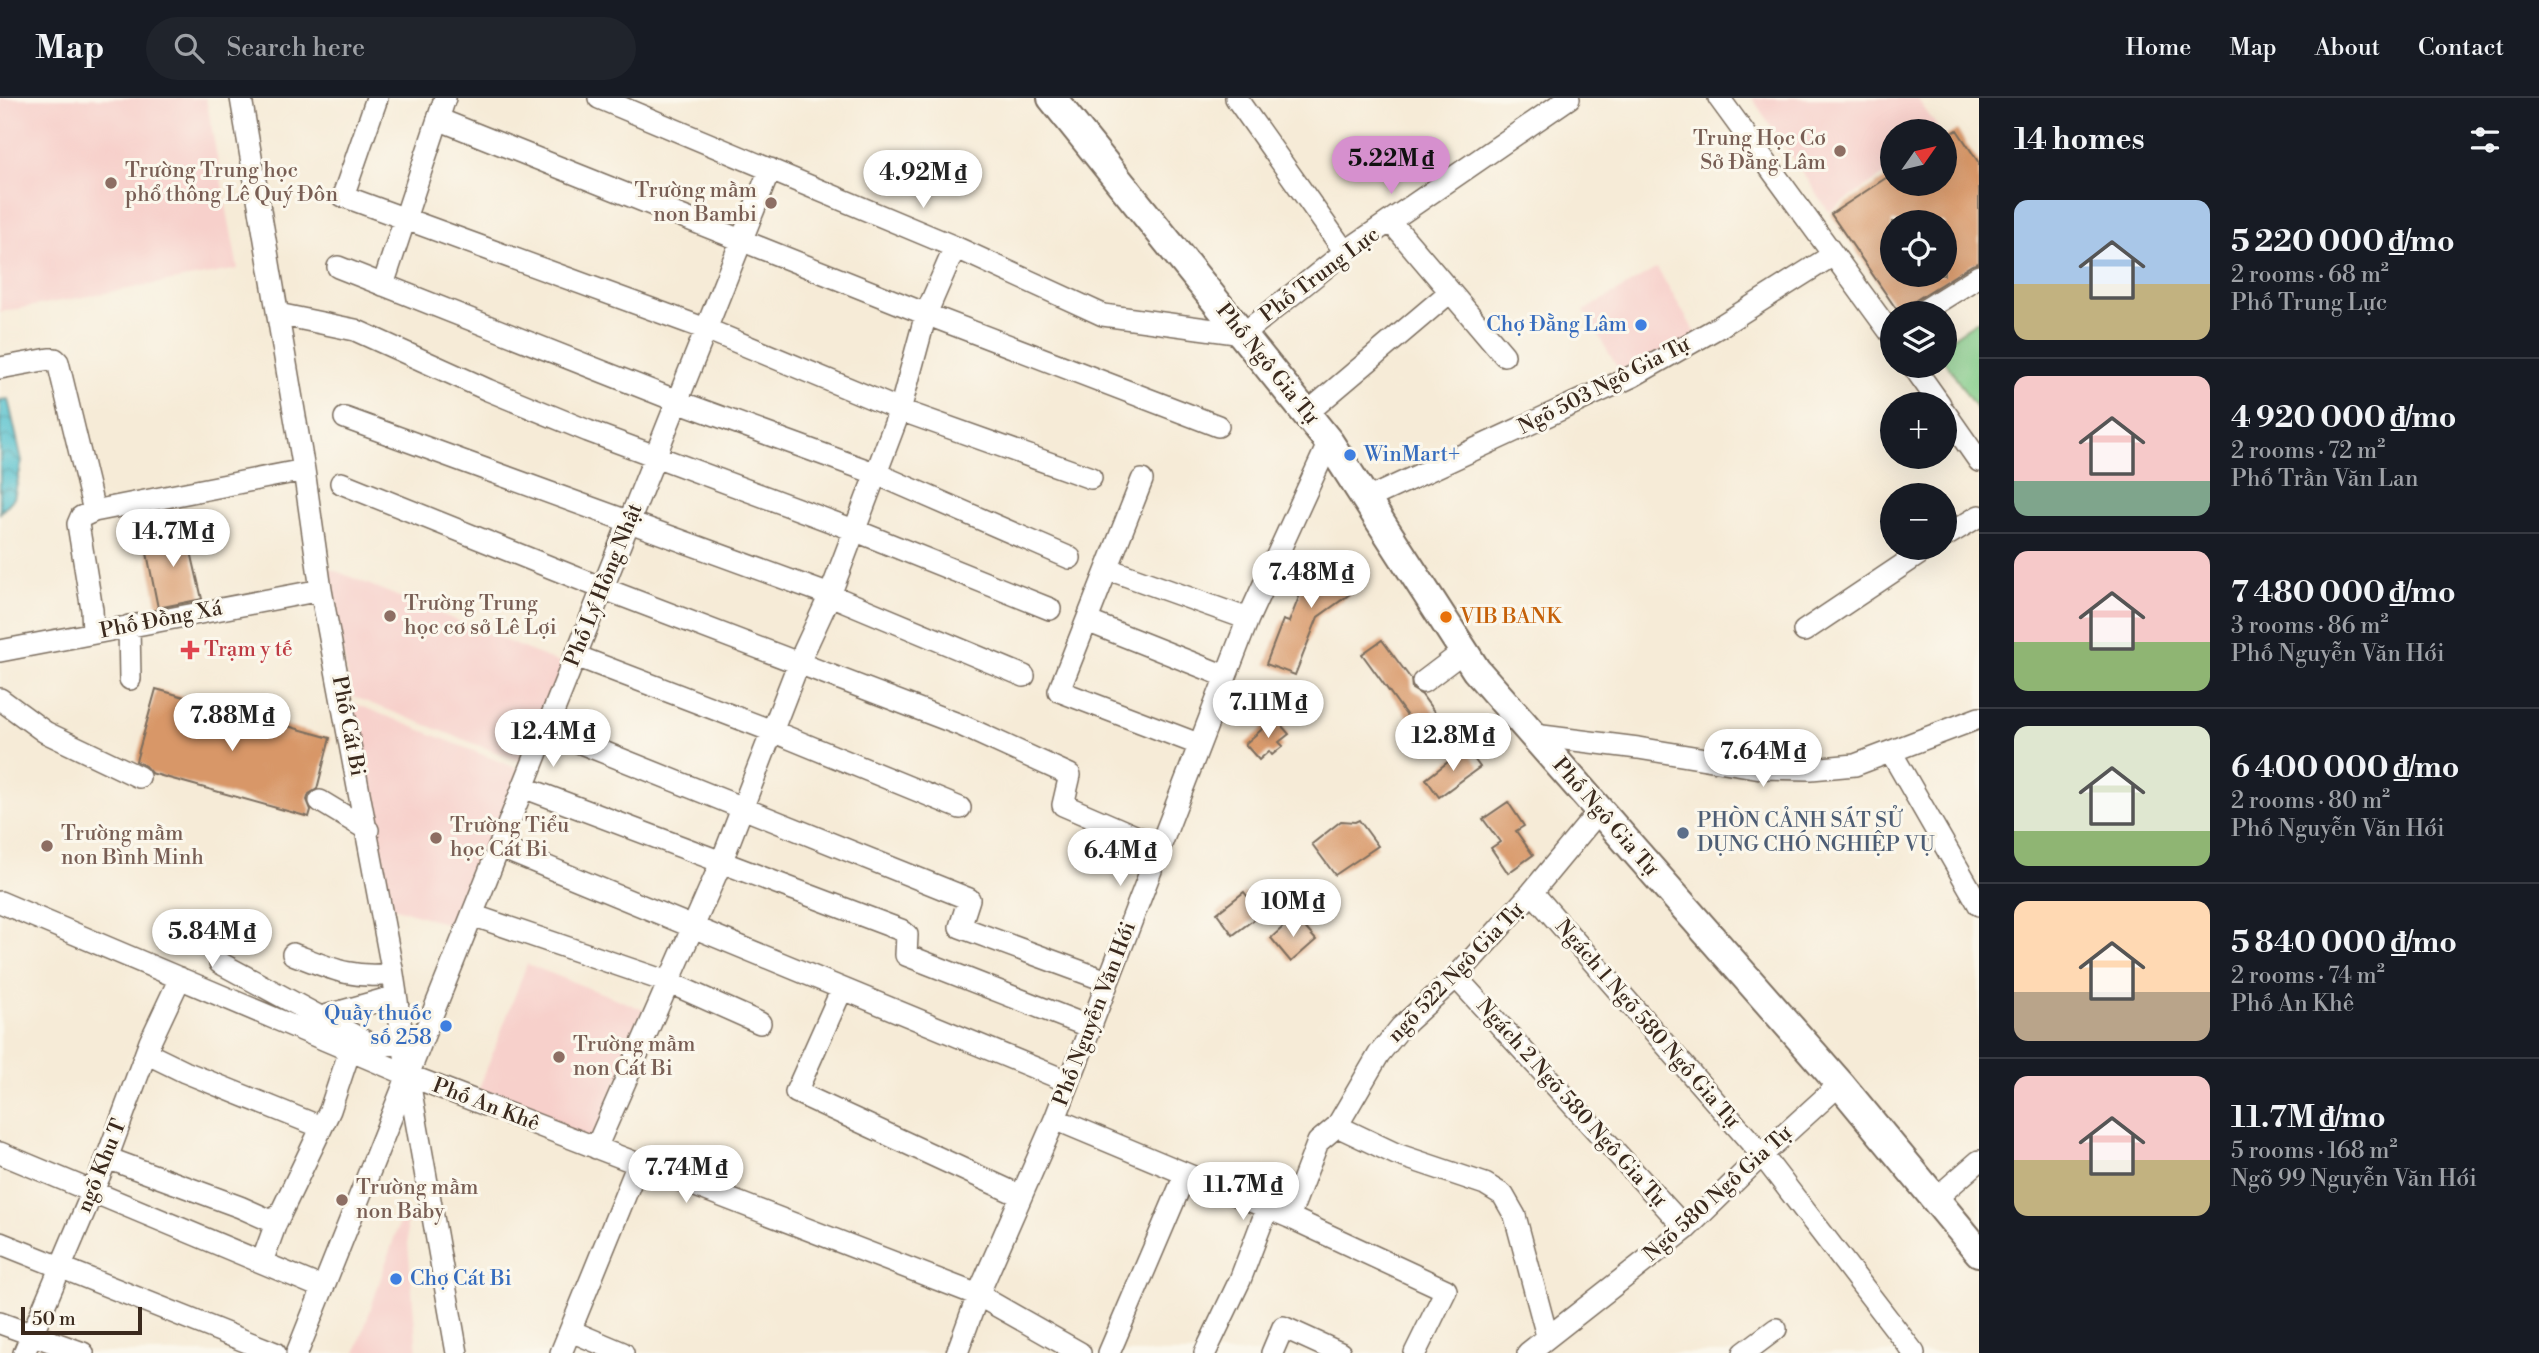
<!DOCTYPE html>
<meta charset="utf-8">
<style>
body{margin:0;font-family:"Libre Bodoni",serif;background:#20242c;color:#f1f3f6;height:100vh;display:flex;flex-direction:column;font-size:26px;white-space:nowrap}
*{box-sizing:border-box;margin:0}
p{font-size:23px;color:#9ea1a6}
.icon{flex:none;width:38px;height:38px;fill:none;stroke:currentColor;stroke-width:2;stroke-linecap:round;stroke-linejoin:round}
.map{position:relative;flex:1;overflow:hidden}
.details{display:flex;flex-direction:column;background:#171b24;width:560px}
.details>*{flex:none}
.needle{width:46px;rotate:56deg}
.tools{position:absolute;left:1880px;top:21px;display:grid;gap:14px}
.tools a{display:grid;place-items:center;width:77px;height:77px;border-radius:50%;background:#171b24;box-shadow:0 7px 28px #0002;font-size:35px}
.scale{position:absolute;left:21px;bottom:18px;width:121px;box-sizing:border-box;padding-left:7px;border:4px solid #3b2a1e;border-top:0;font-size:19px;line-height:24px;white-space:nowrap;color:#3b2a1e;-webkit-text-stroke:5px #fbf7ec;paint-order:stroke}
.price{position:absolute;translate:-50% -60px;padding:0 16px;border-radius:24px;background:#fff;color:#222;font-size:23px;line-height:46px;filter:drop-shadow(0 2px 4px #0008)}
.price::after{content:'';position:absolute;left:50%;top:42px;width:21px;height:16px;margin-left:-10px;background:inherit;clip-path:polygon(0 0,100% 0,50% 100%)}
.price.active{background:#d690ce;color:#111}
ul{padding:0;list-style:none}
li{display:flex;align-items:center;gap:21px;height:175px;padding:0 35px}
li+li{border-top:2px solid #363941}
li span{display:grid;place-items:center;flex:none;width:196px;height:140px;border-radius:14px;color:#555}
li>.icon{margin-inline-start:auto}
span .icon{width:84px;height:84px;fill:#fffc;stroke-width:1}
li b{font-size:30px}
h2{display:flex;justify-content:space-between;align-items:center;height:84px;padding:0 35px;font-size:30px}
header{display:flex;align-items:center;gap:42px;box-sizing:border-box;height:98px;padding:0 35px;background:#171b24;border-bottom:2px solid #363941}
header strong{font-size:33px}
nav{display:flex;gap:38px;margin-inline-start:auto;font-size:24px}
.search{width:490px;height:63px;background:#20242c;display:flex;align-items:center;gap:18px;box-sizing:border-box;padding:0 24px;border-radius:38px;color:#9ea1a6;font-size:26px}
main{display:flex;flex:1;min-height:0}
.map>svg:first-child{display:block}
</style>
<header>
<strong>Map</strong>
<div class="search"><svg class="icon" aria-label="search" viewBox="0 0 24 24"><circle cx="10" cy="10" r="6"/><path d="M15 15l6 6"/></svg>Search here</div>
<nav><a>Home</a><a>Map</a><a>About</a><a>Contact</a></nav>
</header>
<main>
<div class="map">
<svg width="1979" height="1255" viewBox="0 0 1979 1255">
<defs>
<pattern id="water-waves" width="16" height="10" patternUnits="userSpaceOnUse" patternTransform="scale(1.75)"><rect width="16" height="10" fill="#55c1ce"/><path d="M0 5q4-4 8 0t8 0" fill="none" stroke="#489da7"/></pattern>
</defs>
<rect width="100%" height="100%" fill="#fbf7ec"/>
<filter id="ink" filterUnits="userSpaceOnUse"><feTurbulence type="fractalNoise" baseFrequency=".0143" numOctaves="2"/><feDisplacementMap in="SourceGraphic" scale="14" xChannelSelector="R" yChannelSelector="G"/><feConvolveMatrix kernelMatrix="1 2 1 2 8 2 1 2 1" color-interpolation-filters="sRGB"/></filter>
<filter id="wash" filterUnits="userSpaceOnUse"><feTurbulence type="fractalNoise" baseFrequency=".00686" numOctaves="4" result="noise"/><feDisplacementMap in="SourceGraphic" scale="28" xChannelSelector="R" yChannelSelector="G"/><feGaussianBlur stdDeviation="1.57" result="paint"/><feColorMatrix in="noise" values="0 0 0 0 0 0 0 0 0 0 0 0 0 0 0 0 0 1.4 0 .05"/><feComposite in="paint" operator="in"/></filter>
<g filter="url(#wash)">
<rect width="100%" height="100%" fill="#f6ebd7"/>
<!-- built -->
<path fill="#f7d0cb" d="M0 0H206L238 171 0 214Z
M1752 0H1917L1940 33H1892V72L1829 114Z
M1657 170 1699 241 1626 284 1584 213Z
M324 468 567 568 524 665 352 598Z
M351 604 526 674 463 831 383 806Z
M527 866 645 912 591 1052 473 1006Z
M405 1107 417 1255H356Z"/>
<!-- grass -->
<path fill="#82cb88" stroke="#5e7a53" stroke-width="2" d="M1979 222V315L1944 262V245Z"/>
<!-- water -->
<path fill="url(#water-waves)" stroke="#487676" stroke-width="2" d="M8 301 22 363 14 400 0 415V302Z"/>
<g id="blocks">
<!-- building -->
<path fill="#d89768" fill-rule="evenodd" d="M1957 32 1979 65V165L1972 167 1913 204 1907 215H1899L1831 116 1892 76V86H1944V40ZM1892 124H1944V177H1892Z
M186 432 202 501 158 510 144 440Z
M1347 461 1364 486 1318 519 1295 577 1266 566 1283 522 1289 524 1301 494 1295 491 1307 462 1332 472Z
M1382 542 1411 581 1412 591 1422 597 1443 626 1423 640 1362 556Z
M156 591 330 640 317 691 309 696 307 702 311 712 309 719 151 675 145 668 136 663Z
M1275 620 1289 636 1279 644 1283 648 1272 657 1269 653 1259 662 1245 646Z
M1466 650 1480 669 1439 699 1426 681Z
M1508 704 1524 728 1516 733 1533 757 1508 775 1491 750 1500 744 1483 721Z
M1359 722 1378 748 1335 777 1312 746 1341 723 1355 724Z
M1244 794 1261 816 1233 837 1217 815Z
M1295 818 1316 842 1291 864 1271 840Z"/>
</g>
</g>
<g filter="url(#ink)">
<use href="#blocks" fill-opacity="0" stroke="#7c6e5f" stroke-width="2"/>
<g fill="none" stroke-linecap="round" stroke-linejoin="round">
<!-- minor casing -->
<g stroke="#7c6e5f" stroke-width="24">
<path id="minor" d="M241 0 304 372 321 492 393 876 408 977 457 1255
M377 0 343 98 706 231 900 312 1091 380
M599 0 955 149 1103 217 1243 236 1345 154 1569 0
M1236 0 1345 154
M1719 0 1892 237
M438 21 926 216 1218 328
M1391 124 1504 257
M338 169 677 303 877 376 1070 460
M383 187 445 0
M1920 215 1979 178
M278 216 355 232 488 292 588 333 854 432 1050 511
M1913 268 1940 306
M0 270 49 261H55L58 264 94 413 304 372
M1944 313 1979 363
M1307 315 1450 194
M345 320 830 497 1024 578
M1142 382 1059 593 1198 646
M341 385 602 490 963 628 1070 677 1063 707 1158 748
M1365 402 1633 278 1719 229 1833 157
M1944 439 1979 418
M1108 471 1248 521
M1087 523 1225 578
M129 528 130 581
M1804 533 1928 450
M93 535 92 512 78 426 81 419 94 413
M0 553 321 492
M576 558 772 633 960 710
M1423 584 1464 553
M0 601 45 634 139 679
M546 631 969 801 960 829 1107 883
M1534 637 1638 650 1761 670 1811 671 1855 667 1979 620
M1891 654 1979 807
M523 689 901 832 907 837 906 857 1090 929
M320 703 368 732
M499 749 1069 984
M1532 794 1762 1057 1914 1255
M0 804 408 977 978 1197 1080 1255
M472 817 668 884 760 925
M293 856C332 871 351 881 393 876
M220 865 374 948 403 945
M1456 879 1686 1131
M842 891 796 994 1021 1098
M321 919 396 898
M146 955 185 974 321 1029
M1055 1021 1289 1119 1446 1192 1415 1255
M1337 1028 1396 1056 1485 1086 1503 1097 1515 1118 1547 1238
M596 1050 721 765 799 564 830 497 900 312 926 216 955 149
M0 1055 323 1190
M107 1060 240 1109 276 1125
M1935 1101 1979 1063
M1289 1119 1318 1044 1337 1028 1379 956 1401 929 1456 879 1532 794 1599 713
M0 1145 275 1255
M262 1164 276 1125 330 1012 350 952
M0 1225 83 1255
M571 1233 623 1255
M24 1255 107 1060 150 944 180 880
M297 1255 770 71
M561 1255 638 1066
M957 1255 978 1197 1055 1021 1248 521 1329 344
M1109 1255 1185 1077
M1205 1255 1240 1182 1267 1111
M1272 1255 1283 1229 1340 1255
M1528 1255 1686 1131 1762 1057 1840 986
M1744 1255 1776 1231"/>
</g>
<!-- major casing -->
<g stroke="#7c6e5f" stroke-width="32">
<path id="major" d="M1052 0 1329 344 1476 572 1840 986 1979 1154"/>
</g>
<!-- minor -->
<use href="#minor" stroke="#fff" stroke-width="21"/>
<!-- major -->
<use href="#major" stroke="#fff" stroke-width="28"/>
</g>
</g>
<!-- markers -->
<g fill="#8d6e63" stroke="#fbf7ec" stroke-width="2.5">
<circle cx="1840" cy="53" r="7"/>
<circle cx="111" cy="85" r="7"/>
<circle cx="771" cy="105" r="7"/>
<circle cx="390" cy="518" r="7"/>
<circle cx="436" cy="740" r="7"/>
<circle cx="47" cy="748" r="7"/>
<circle cx="559" cy="959" r="7"/>
<circle cx="342" cy="1102" r="7"/>
</g>
<g fill="#3f7fe0" stroke="#fbf7ec" stroke-width="2.5">
<circle cx="1641" cy="227" r="7"/>
<circle cx="1350" cy="357" r="7"/>
<circle cx="446" cy="928" r="7"/>
<circle cx="396" cy="1181" r="7"/>
</g>
<circle fill="#e8710a" stroke="#fbf7ec" stroke-width="2.5" cx="1446" cy="519" r="7"/>
<path fill="#e0444e" stroke="#fbf7ec" stroke-width="2.5" d="M186.5 541.5h7v7h7v7h-7v7h-7v-7h-7v-7h7z"/>
<circle fill="#5c6f8a" stroke="#fbf7ec" stroke-width="2.5" cx="1683" cy="735" r="7"/>
<g text-anchor="middle" dominant-baseline="central" stroke-width="6" stroke-linejoin="round" paint-order="stroke">
<!-- education labels -->
<g font-size="21" fill="#785e54" stroke="#fbf7ec" text-anchor="start">
<text x="1826" y="41" text-anchor="end">Trung Học Cơ<tspan x="1826" dy="24">Sở Đằng Lâm</tspan></text>
<text x="125" y="73">Trường Trung học<tspan x="125" dy="24">phổ thông Lê Quý Đôn</tspan></text>
<text x="757" y="93" text-anchor="end">Trường mầm<tspan x="757" dy="24">non Bambi</tspan></text>
<text x="404" y="506">Trường Trung<tspan x="404" dy="24">học cơ sở Lê Lợi</tspan></text>
<text x="450" y="728">Trường Tiểu<tspan x="450" dy="24">học Cát Bi</tspan></text>
<text x="61" y="736">Trường mầm<tspan x="61" dy="24">non Bình Minh</tspan></text>
<text x="573" y="947">Trường mầm<tspan x="573" dy="24">non Cát Bi</tspan></text>
<text x="356" y="1090">Trường mầm<tspan x="356" dy="24">non Baby</tspan></text>
</g>
<!-- street labels -->
<g font-size="21" fill="#3b2a1e" stroke="#fbf7ec">
<text transform="translate(1320 177) rotate(-37)">Phố Trung Lực</text>
<text transform="translate(1267 266) rotate(51)">Phố Ngô Gia Tự</text>
<text transform="translate(1604 288) rotate(-27)">Ngõ 503 Ngô Gia Tự</text>
<text transform="translate(604 487) rotate(-68)">Phố Lý Hồng Nhật</text>
<text transform="translate(161 522) rotate(-11)">Phố Đồng Xá</text>
<text transform="translate(348 628) rotate(79)">Phố Cát Bi</text>
<text transform="translate(1605 719) rotate(49)">Phố Ngô Gia Tự</text>
<text transform="translate(1456 875) rotate(-46)">ngõ 522 Ngô Gia Tự</text>
<text transform="translate(1095 916) rotate(-69)">Phố Nguyễn Văn Hới</text>
<text transform="translate(1647 926) rotate(49)">Ngách 1 Ngõ 580 Ngô Gia Tự</text>
<text transform="translate(1571 1005) rotate(48)">Ngách 2 Ngõ 580 Ngô Gia Tự</text>
<text transform="translate(486 1007) rotate(21)">Phố An Khê</text>
<text transform="translate(102 1068) rotate(-68)">ngõ Khu T</text>
<text transform="translate(1718 1096) rotate(-42)">Ngõ 580 Ngô Gia Tự</text>
</g>
<!-- shop labels -->
<g font-size="21" fill="#366cbe" stroke="#fbf7ec" text-anchor="end">
<text x="1627" y="227">Chợ Đằng Lâm</text>
<text x="1364" y="357" text-anchor="start">WinMart+</text>
<text x="432" y="916">Quầy thuốc<tspan x="432" dy="24">số 258</tspan></text>
<text x="410" y="1181" text-anchor="start">Chợ Cát Bi</text>
</g>
<!-- food labels -->
<g font-size="21" fill="#c56008" stroke="#fbf7ec" text-anchor="start">
<text x="1460" y="519">VIB BANK</text>
</g>
<!-- health labels -->
<g font-size="21" fill="#be3a42" stroke="#fbf7ec" text-anchor="start">
<text x="204" y="552">Trạm y tế</text>
</g>
<!-- service labels -->
<g font-size="21" fill="#4e5e75" stroke="#fbf7ec" text-anchor="start">
<text x="1697" y="723">PHÒN CẢNH SÁT SỬ<tspan x="1697" dy="24">DỤNG CHÓ NGHIỆP VỤ</tspan></text>
</g>
</g>
</svg>
<div class="tools">
<a><svg class="needle" viewBox="-14 -14 28 28"><path d="M0-13l5 13h-10z" fill="#e53935"/><path d="M0 13l5-13h-10z" fill="#9ea1a6"/></svg></a>
<a><svg class="icon" aria-label="locate" viewBox="0 0 24 24"><circle cx="12" cy="12" r="6"/><path d="M12 2v4M12 18v4M2 12h4M18 12h4"/></svg></a>
<a><svg class="icon" aria-label="layers" viewBox="0 0 24 24"><path d="M12 4l9 5-9 5-9-5zM3 14l9 5 9-5"/></svg></a>
<a>+</a>
<a>−</a>
</div>
<div class="scale">50 m</div>
<b class="price active" style="left:1391px;top:98px">5.22M ₫</b>
<b class="price" style="left:923px;top:112px">4.92M ₫</b>
<b class="price" style="left:173px;top:471px">14.7M ₫</b>
<b class="price" style="left:1311px;top:512px">7.48M ₫</b>
<b class="price" style="left:1268px;top:642px">7.11M ₫</b>
<b class="price" style="left:232px;top:655px">7.88M ₫</b>
<b class="price" style="left:553px;top:671px">12.4M ₫</b>
<b class="price" style="left:1453px;top:675px">12.8M ₫</b>
<b class="price" style="left:1763px;top:691px">7.64M ₫</b>
<b class="price" style="left:1120px;top:790px">6.4M ₫</b>
<b class="price" style="left:1293px;top:841px">10M ₫</b>
<b class="price" style="left:212px;top:871px">5.84M ₫</b>
<b class="price" style="left:686px;top:1107px">7.74M ₫</b>
<b class="price" style="left:1243px;top:1124px">11.7M ₫</b>
</div>
<section class="details">
<h2>14 homes<svg class="icon" aria-label="filters" viewBox="0 0 24 24"><path d="M4 7h16M4 17h16"/><circle cx="9" cy="7" r="2"/><circle cx="15" cy="17" r="2"/></svg></h2>
<ul>
<li><span style="background:linear-gradient(#a9c7e8 60%,#c2b280 0)"><svg class="icon" aria-label="home" viewBox="0 0 24 24"><path d="M3 11l9-7 9 7M6 9v11h12V9"/></svg></span><div><b>5 220 000 ₫/mo</b><p>2 rooms · 68 m²</p><p>Phố Trung Lực</p></div></li>
<li><span style="background:linear-gradient(#f6c9c9 75%,#7fa58c 0)"><svg class="icon" aria-label="home" viewBox="0 0 24 24"><path d="M3 11l9-7 9 7M6 9v11h12V9"/></svg></span><div><b>4 920 000 ₫/mo</b><p>2 rooms · 72 m²</p><p>Phố Trần Văn Lan</p></div></li>
<li><span style="background:linear-gradient(#f6c9c9 65%,#8fb573 0)"><svg class="icon" aria-label="home" viewBox="0 0 24 24"><path d="M3 11l9-7 9 7M6 9v11h12V9"/></svg></span><div><b>7 480 000 ₫/mo</b><p>3 rooms · 86 m²</p><p>Phố Nguyễn Văn Hới</p></div></li>
<li><span style="background:linear-gradient(#dfe7d0 75%,#8fb573 0)"><svg class="icon" aria-label="home" viewBox="0 0 24 24"><path d="M3 11l9-7 9 7M6 9v11h12V9"/></svg></span><div><b>6 400 000 ₫/mo</b><p>2 rooms · 80 m²</p><p>Phố Nguyễn Văn Hới</p></div></li>
<li><span style="background:linear-gradient(#ffd9b3 65%,#b9a48a 0)"><svg class="icon" aria-label="home" viewBox="0 0 24 24"><path d="M3 11l9-7 9 7M6 9v11h12V9"/></svg></span><div><b>5 840 000 ₫/mo</b><p>2 rooms · 74 m²</p><p>Phố An Khê</p></div></li>
<li><span style="background:linear-gradient(#f6c9c9 60%,#c2b280 0)"><svg class="icon" aria-label="home" viewBox="0 0 24 24"><path d="M3 11l9-7 9 7M6 9v11h12V9"/></svg></span><div><b>11.7M ₫/mo</b><p>5 rooms · 168 m²</p><p>Ngõ 99 Nguyễn Văn Hới</p></div></li>
</ul>
</section>
</main>
